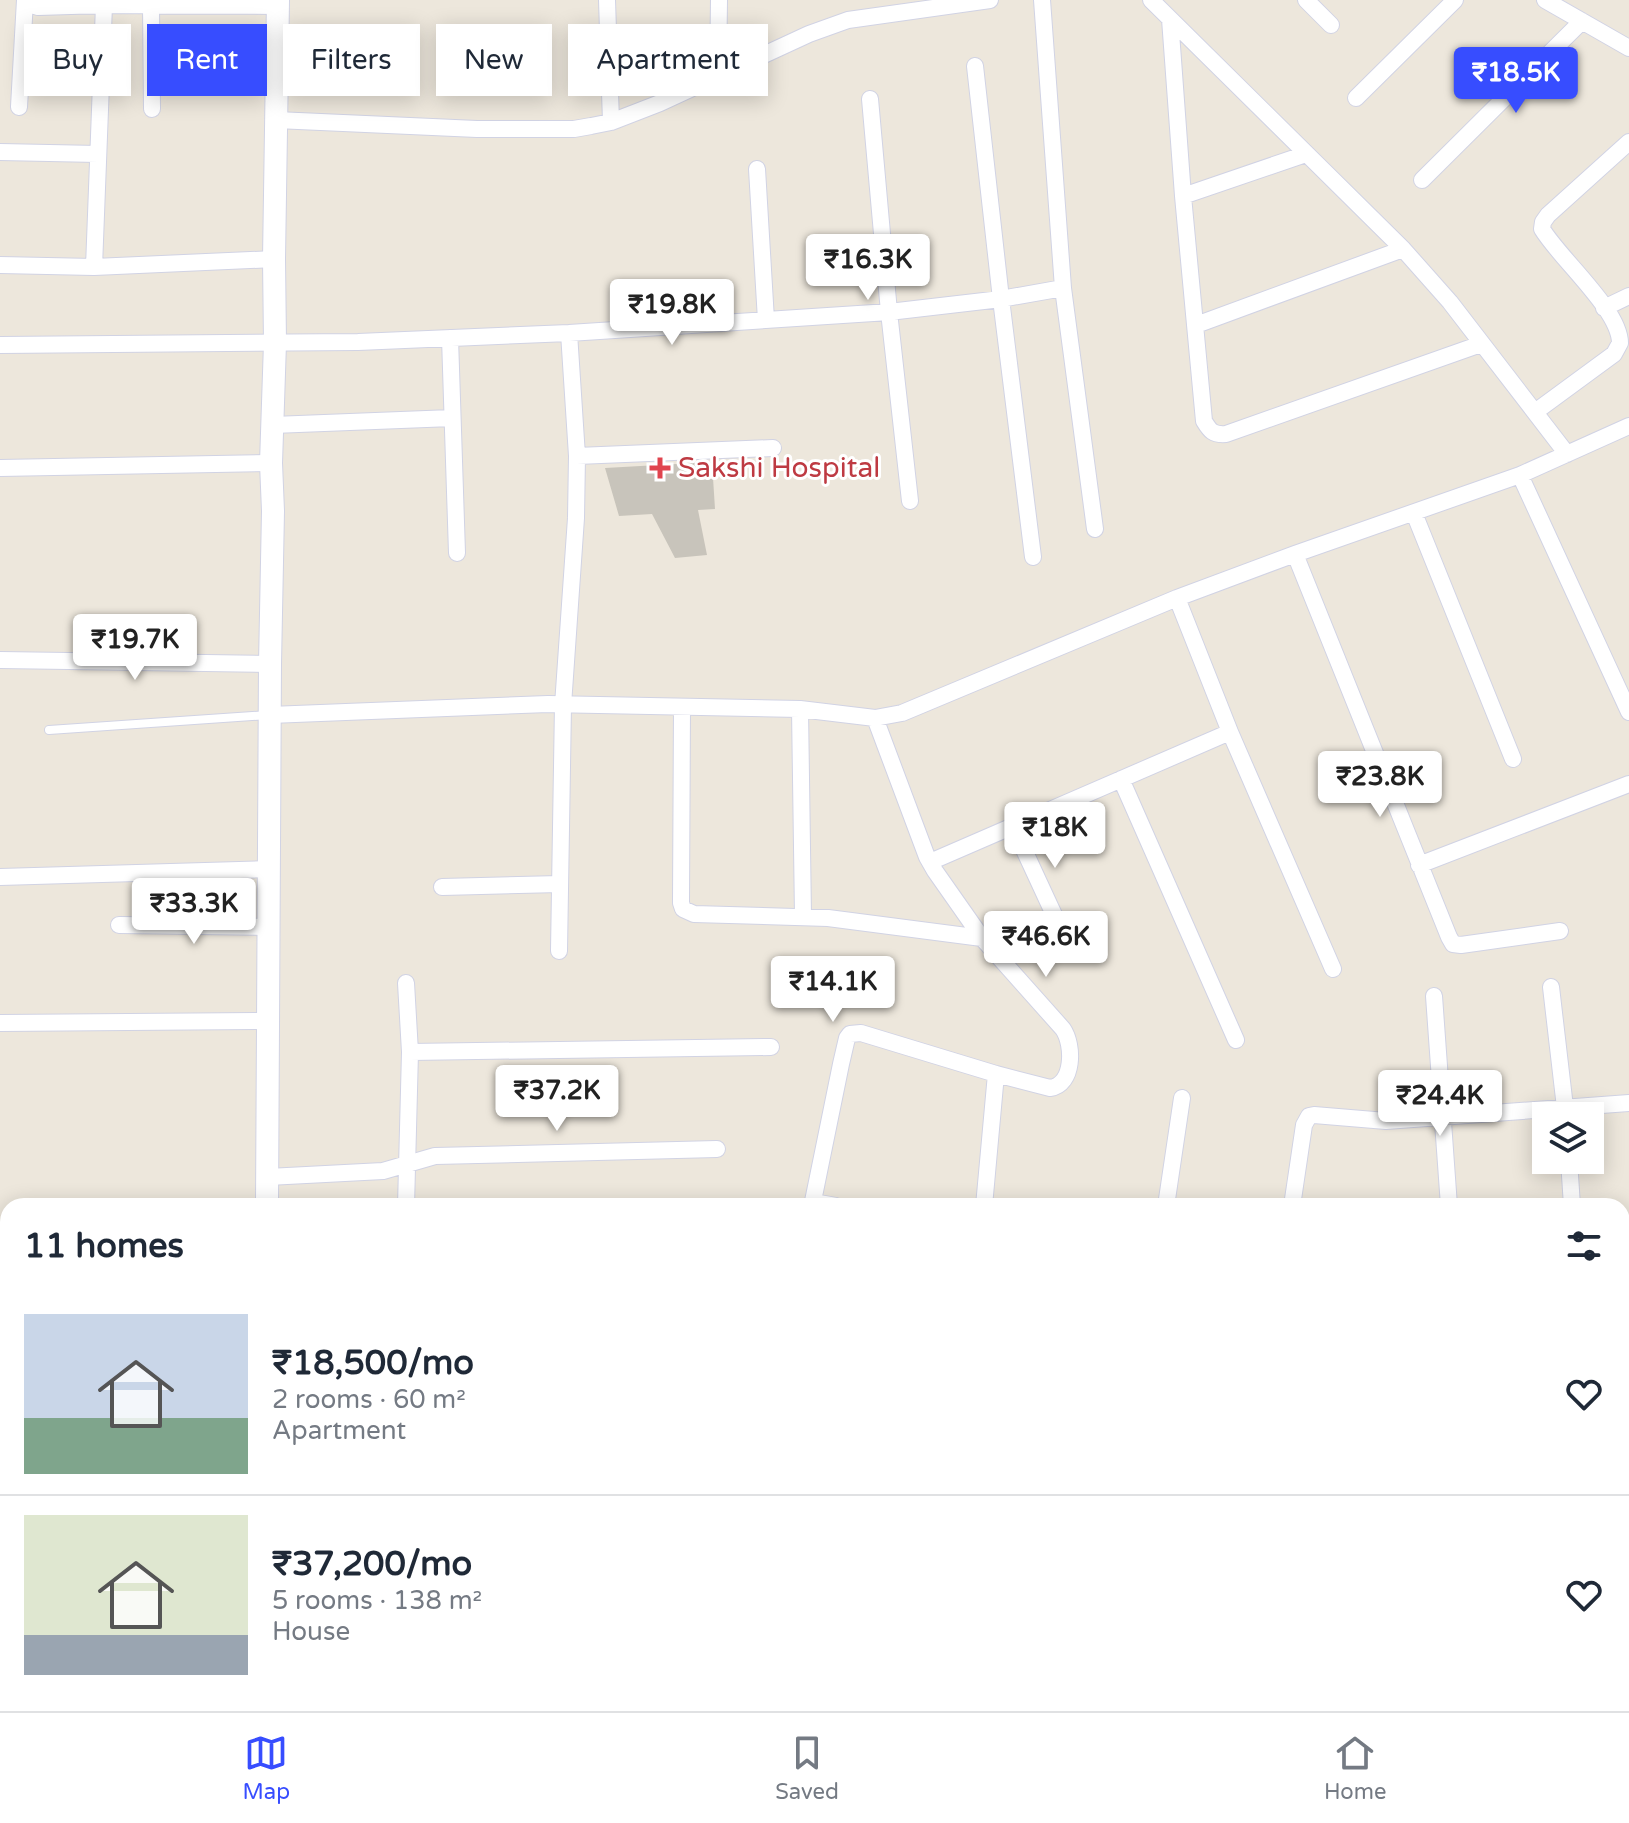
<!DOCTYPE html>
<meta charset="utf-8">
<style>
body{margin:0;font-family:"Varela Round",sans-serif;background:#f6f6f7;color:#1f2937;height:100vh;display:flex;flex-direction:column;font-size:30px;white-space:nowrap}
*{box-sizing:border-box;margin:0}
p{font-size:26px;color:#747a83}
.icon{flex:none;width:44px;height:44px;fill:none;stroke:currentColor;stroke-width:2;stroke-linecap:round;stroke-linejoin:round}
.map{position:relative;flex:1;overflow:hidden}
.details{position:absolute;left:0px;top:1198px;width:1630px;height:514px;display:flex;flex-direction:column;background:#fff;border-radius:24px 24px 0 0;box-shadow:0 4px 20px #0003}
.details>*{flex:none}
.guide{position:absolute;left:24px;top:24px;width:800px;height:72px;display:flex;gap:16px}
.buttons{position:absolute;left:1532px;top:1102px;display:grid;gap:16px}
.buttons a{display:grid;place-items:center;width:72px;height:72px;border-radius:0px;background:#fff;box-shadow:0 4px 20px #0003;font-size:40px}
.price{position:absolute;translate:-50% -68px;padding:0 18px;border-radius:8px;background:#fff;color:#222;font-size:26px;line-height:52px;filter:drop-shadow(0 2px 4px #0008)}
.price::after{content:'';position:absolute;left:50%;top:48px;width:24px;height:18px;margin-left:-12px;background:inherit;clip-path:polygon(0 0,100% 0,50% 100%)}
.price.active{background:#374dff;color:#fff}
ul{padding:0;list-style:none}
li{display:flex;align-items:center;gap:24px;height:200px;padding:0 24px}
li+li{border-top:2px solid #e0e1e3}
li span{display:grid;place-items:center;flex:none;width:224px;height:160px;border-radius:0px;color:#555}
li>.icon{margin-inline-start:auto}
span .icon{width:96px;height:96px;fill:#fffc;stroke-width:1}
li b{font-size:34px}
h2{display:flex;justify-content:space-between;align-items:center;height:96px;padding:0 24px;font-size:34px}
.pill{padding:0 28px;border-radius:0px;background:#fff;box-shadow:0 4px 20px #0003;font-size:28px;line-height:72px}
.pill.active{background:#374dff;color:#fff}
.tabs{display:flex;justify-content:space-around;align-items:center;height:112px;border-top:2px solid #e0e1e3;background:#fff;font-size:22px;color:#747a83}
.tabs a{display:grid;justify-items:center;gap:4px}
.tabs .active{color:#374dff}
.map>svg:first-child{display:block}
</style>
<div class="map">
<svg width="1629" height="1711" viewBox="0 0 1629 1711">
<rect width="100%" height="100%" fill="#ede7dc"/>
<!-- building -->
<path fill="#c8c4bb" d="M712 462 715 509 698 510 707 555 675 558 652 514 619 516 605 468Z"/>
<g fill="none" stroke-linecap="round" stroke-linejoin="round">
<!-- lane casing -->
<g stroke="#d1d3e4" stroke-width="10">
<path id="lane" d="M49 730 268 715"/>
</g>
<!-- street casing -->
<g stroke="#d1d3e4" stroke-width="18">
<path id="street" d="M25 0 28 4 38 7 104 5 278 6
M607 0 611 122
M1042 0 1063 288 1095 529
M1151 0 1403 249 1450 302 1567 454
M1306 0 1331 25
M1545 0 1629 48
M151 5 152 109
M1170 19 1183 196 1204 421C1210 431 1213 435 1226 434L1481 344
M975 66 1001 299 1033 557
M718 76 719 0
M1356 98 1455 0
M870 99 889 312 910 501
M19 107 25 0
M276 120 477 129H574L591 126 611 122 660 103 809 34 848 20 990 0
M0 152 98 154
M757 169 766 320
M1422 180 1582 21
M1183 196 1306 154
M0 265 94 267 274 259
M94 267 104 5
M1604 308 1629 296
M1196 325 1403 249
M450 338 457 553
M0 345 358 342 569 333 889 312 1001 299 1063 288
M1535 412 1614 354 1620 343C1620 310 1560 259 1542 229L1543 222 1548 215 1629 142
M273 425 452 418
M577 456 773 448
M0 468 271 463
M1520 475 1629 712
M1414 513 1513 759
M1295 554 1449 937 1453 944 1461 945 1560 931
M1177 598 1230 732 1333 969
M0 660 270 664
M682 708 681 903 683 909 694 914 828 918 982 938
M800 709 803 916
M270 715 548 704 800 709 875 718 902 713 1177 598 1295 554 1520 475 1629 426
M875 718 927 857 935 871 982 938 1063 1029C1074 1045 1074 1085 1050 1088L996 1074 984 1206
M1121 779 1236 1040
M1013 826 1062 932
M930 862 1230 732
M1419 865 1629 784
M0 877 269 869
M442 887 560 884
M119 925 269 927
M559 951 563 705 576 518 577 456 569 333
M406 983 410 1052 406 1206
M1551 987 1566 1116
M1434 996 1449 1206
M0 1023 269 1021
M410 1052 771 1047
M1569 1160 1572 1206
M268 1177 383 1171 435 1156 717 1149
M813 1202 836 1206
M812 1206 841 1064 847 1038 850 1034 861 1033 996 1074
M1166 1206 1182 1098
M1292 1206 1304 1125 1309 1116 1314 1115 1386 1121 1629 1103
M1622 1263 1629 1343
M1622 1424 1629 1423
M1622 1564 1629 1563
M0 1675H8
M16 1704V1711
M1338 1704 1388 1711
M1622 1704 1628 1711
M642 1711 644 1704
M754 1711 755 1704
M881 1711 882 1704
M1000 1711 1001 1704
M1121 1711 1122 1704
M1243 1711 1244 1704"/>
</g>
<!-- secondary casing -->
<g stroke="#d1d3e4" stroke-width="24">
<path id="secondary" d="M267 1206 270 664 273 511 271 463 275 343 274 259 278 0
M259 1711 260 1704"/>
</g>
<!-- lane -->
<use href="#lane" stroke="#fff" stroke-width="8"/>
<!-- street -->
<use href="#street" stroke="#fff" stroke-width="16"/>
<!-- secondary -->
<use href="#secondary" stroke="#fff" stroke-width="22"/>
</g>
<!-- markers -->
<path fill="#e0444e" stroke="#fff" stroke-width="3" d="M656 456h8v8h8v8h-8v8h-8v-8h-8v-8h8z"/>
<g text-anchor="middle" dominant-baseline="central" stroke-width="6" stroke-linejoin="round" paint-order="stroke">
<!-- health labels -->
<g font-size="28" fill="#be3a42" stroke="#fff" text-anchor="start">
<text x="678" y="468">Sakshi Hospital</text>
</g>
</g>
</svg>
<div class="buttons">
<a><svg class="icon" aria-label="layers" viewBox="0 0 24 24"><path d="M12 4l9 5-9 5-9-5zM3 14l9 5 9-5"/></svg></a>
</div>
<b class="price active" style="left:1516px;top:115px">₹18.5K</b>
<b class="price" style="left:868px;top:302px">₹16.3K</b>
<b class="price" style="left:672px;top:347px">₹19.8K</b>
<b class="price" style="left:135px;top:682px">₹19.7K</b>
<b class="price" style="left:1380px;top:819px">₹23.8K</b>
<b class="price" style="left:1055px;top:870px">₹18K</b>
<b class="price" style="left:194px;top:946px">₹33.3K</b>
<b class="price" style="left:1046px;top:979px">₹46.6K</b>
<b class="price" style="left:833px;top:1024px">₹14.1K</b>
<b class="price" style="left:557px;top:1133px">₹37.2K</b>
<b class="price" style="left:1440px;top:1138px">₹24.4K</b>
<div class="guide">
<a class="pill">Buy</a>
<a class="pill active">Rent</a>
<a class="pill">Filters</a>
<a class="pill">New</a>
<a class="pill">Apartment</a>
</div>
<section class="details">
<h2>11 homes<svg class="icon" aria-label="filters" viewBox="0 0 24 24"><path d="M4 7h16M4 17h16"/><circle cx="9" cy="7" r="2"/><circle cx="15" cy="17" r="2"/></svg></h2>
<ul>
<li><span style="background:linear-gradient(#c9d6e8 65%,#7fa58c 0)"><svg class="icon" aria-label="home" viewBox="0 0 24 24"><path d="M3 11l9-7 9 7M6 9v11h12V9"/></svg></span><div><b>₹18,500/mo</b><p>2 rooms · 60 m²</p><p>Apartment</p></div><svg class="icon" aria-label="heart" viewBox="0 0 24 24"><path d="M12 20l-8-8c-3-5 5-10 8-4 3-6 11-1 8 4z"/></svg></li>
<li><span style="background:linear-gradient(#dfe7d0 75%,#9aa5b1 0)"><svg class="icon" aria-label="home" viewBox="0 0 24 24"><path d="M3 11l9-7 9 7M6 9v11h12V9"/></svg></span><div><b>₹37,200/mo</b><p>5 rooms · 138 m²</p><p>House</p></div><svg class="icon" aria-label="heart" viewBox="0 0 24 24"><path d="M12 20l-8-8c-3-5 5-10 8-4 3-6 11-1 8 4z"/></svg></li>
</ul>
</section>
</div>
<nav class="tabs">
<a class="active"><svg class="icon" aria-label="map" viewBox="0 0 24 24"><path d="M3 6l6-2 6 2 6-2v14l-6 2-6-2-6 2zM9 4v14M15 6v14"/></svg>Map</a>
<a><svg class="icon" aria-label="saved" viewBox="0 0 24 24"><path d="M7 4h10v16l-5-4-5 4z"/></svg>Saved</a>
<a><svg class="icon" aria-label="home" viewBox="0 0 24 24"><path d="M3 11l9-7 9 7M6 9v11h12V9"/></svg>Home</a>
</nav>
